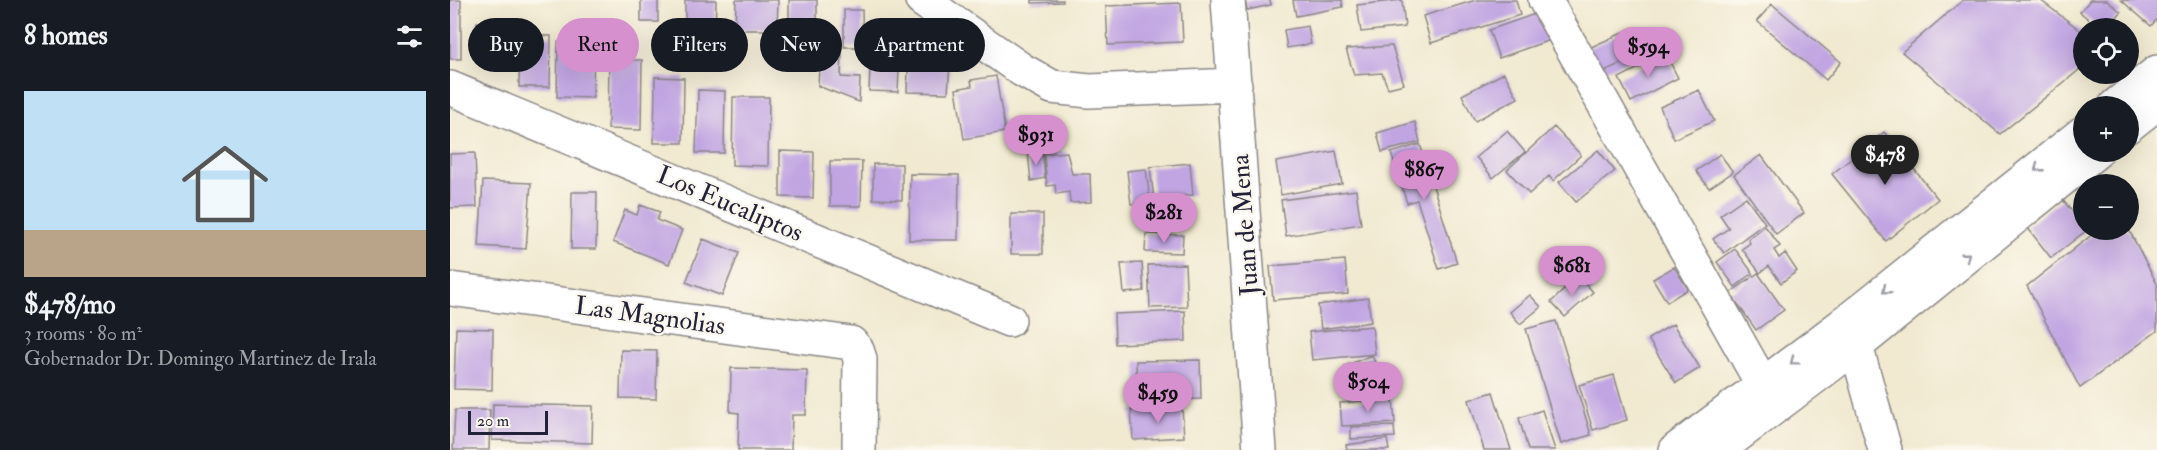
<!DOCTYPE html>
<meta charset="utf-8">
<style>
body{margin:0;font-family:"IM FELL Double Pica",serif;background:#242831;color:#f1f3f6;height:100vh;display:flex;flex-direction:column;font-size:22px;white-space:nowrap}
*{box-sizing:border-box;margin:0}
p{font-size:20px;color:#9ea1a6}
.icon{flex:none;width:33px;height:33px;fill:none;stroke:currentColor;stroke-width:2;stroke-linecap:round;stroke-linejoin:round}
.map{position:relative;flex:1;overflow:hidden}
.side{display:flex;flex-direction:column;background:#171b24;width:450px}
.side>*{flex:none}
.top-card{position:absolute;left:18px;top:18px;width:570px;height:54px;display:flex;gap:12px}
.controls{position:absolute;left:1623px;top:18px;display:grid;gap:12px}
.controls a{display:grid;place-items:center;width:66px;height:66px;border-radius:50%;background:#171b24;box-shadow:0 6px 24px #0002;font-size:30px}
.scale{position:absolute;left:18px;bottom:15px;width:80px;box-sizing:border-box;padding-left:6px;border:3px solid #22223b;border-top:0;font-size:16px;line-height:21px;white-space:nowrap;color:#22223b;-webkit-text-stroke:4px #fbf7ec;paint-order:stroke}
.price{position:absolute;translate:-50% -51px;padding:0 14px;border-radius:21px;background:#d690ce;color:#111;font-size:20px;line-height:39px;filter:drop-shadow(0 2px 3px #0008)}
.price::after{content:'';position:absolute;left:50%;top:36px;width:18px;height:14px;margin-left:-9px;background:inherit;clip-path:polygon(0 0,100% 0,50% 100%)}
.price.active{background:#222;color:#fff}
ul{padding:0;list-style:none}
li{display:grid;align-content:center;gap:12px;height:318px;padding:0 24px}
li span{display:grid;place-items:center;height:186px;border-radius:0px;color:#555}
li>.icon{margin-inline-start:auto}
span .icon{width:108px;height:108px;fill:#fffc;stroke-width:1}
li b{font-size:26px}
h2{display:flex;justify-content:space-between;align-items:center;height:72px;padding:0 24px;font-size:26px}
.tag{padding:0 21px;border-radius:27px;background:#171b24;box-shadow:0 6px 24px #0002;font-size:21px;line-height:54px}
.tag.active{background:#d690ce;color:#111}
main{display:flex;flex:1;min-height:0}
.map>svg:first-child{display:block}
</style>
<main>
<section class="side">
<h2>8 homes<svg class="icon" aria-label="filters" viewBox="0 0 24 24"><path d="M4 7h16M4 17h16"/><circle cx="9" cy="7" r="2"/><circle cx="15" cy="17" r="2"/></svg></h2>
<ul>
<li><span style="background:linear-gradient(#bfe0f5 75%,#b9a48a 0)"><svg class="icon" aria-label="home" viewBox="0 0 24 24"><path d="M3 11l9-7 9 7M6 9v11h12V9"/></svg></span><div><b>$478/mo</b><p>3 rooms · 80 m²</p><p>Gobernador Dr. Domingo Martinez de Irala</p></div></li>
</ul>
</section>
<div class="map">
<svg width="1707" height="450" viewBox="0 0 1707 450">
<rect width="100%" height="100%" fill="#fbf7ec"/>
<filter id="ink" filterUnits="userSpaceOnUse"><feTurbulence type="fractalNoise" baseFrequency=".0167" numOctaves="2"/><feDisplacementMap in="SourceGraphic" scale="12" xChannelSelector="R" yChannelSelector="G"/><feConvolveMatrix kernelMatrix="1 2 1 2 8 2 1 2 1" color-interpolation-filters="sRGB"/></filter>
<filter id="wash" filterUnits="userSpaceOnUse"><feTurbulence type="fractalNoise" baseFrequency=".008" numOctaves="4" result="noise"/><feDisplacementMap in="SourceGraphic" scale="24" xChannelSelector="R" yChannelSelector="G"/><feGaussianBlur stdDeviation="1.35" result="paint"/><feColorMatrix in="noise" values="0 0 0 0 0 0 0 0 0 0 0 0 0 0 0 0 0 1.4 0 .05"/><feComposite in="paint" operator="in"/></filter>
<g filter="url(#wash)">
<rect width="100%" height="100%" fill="#f1e9d0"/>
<g id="blocks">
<!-- building -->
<path fill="#c1a5e2" d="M0 0H11V59H0Z
M191 0H208V22H191Z
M235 0H266L265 36 235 35Z
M286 0H328L327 30H285Z
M339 0H367V29H339Z
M582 0H613V2L582 3Z
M795 0H820L821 5 797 10Z
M843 0H892L893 7 846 16Z
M952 0 955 27 911 32 907 5Z
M1026 0H1066L1070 15 981 43 973 16Z
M1513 0H1590L1634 33V66L1550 134 1452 52Z
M1640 0H1657L1671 12 1658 28H1649L1630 12Z
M1671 0H1707V19L1701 26Z
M731 3 733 42 658 45 656 6Z
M1322 4 1391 62 1376 80 1307 21Z
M394 10H412L413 47H394Z
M1091 12 1100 40 1049 58 1039 30Z
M27 22H54L53 56 26 55Z
M422 25 451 26 448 92 419 91Z
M858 26 861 44 837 48 834 30Z
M460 27H473L472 38 489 39 488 48 501 49 498 93 457 92Z
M1183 28 1194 53 1148 74 1137 49Z
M70 35 101 36 100 87H69Z
M108 42H144L143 98 107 97Z
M942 46 954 84 938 88 932 73 904 75 896 49Z
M370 50 392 51 391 77 410 78 409 102 368 86Z
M1216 54 1228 78 1181 102 1169 78Z
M159 60H192L191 130 158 129Z
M1054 73 1068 98 1025 121 1012 95Z
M546 76 555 132 514 139 506 89 522 86 521 80Z
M205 77 234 78 233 143H204Z
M248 90 275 91 274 153H246Z
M1249 90 1264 121 1224 139 1210 107Z
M283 97H319L318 166 282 165Z
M965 122 970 142 932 152 927 133Z
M1104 127 1131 155 1103 181 1099 176 1079 194 1057 170Z
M1057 131 1075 152 1043 178 1026 157Z
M1434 132 1488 199 1436 241 1382 174Z
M970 144 1007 263 989 269 967 200 957 203 941 153Z
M1148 150 1165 171 1126 202 1109 182Z
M330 151 364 152 363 198 330 197Z
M592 151 595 178 581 181 578 153Z
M886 151 892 184 831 195 826 162Z
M617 152 622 174H640L641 202 620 203 619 192 606 194 605 185 597 186 594 154Z
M25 153 27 207 0 208V154Z
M1270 154 1283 172 1259 188 1246 171Z
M1311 155 1354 213 1326 234 1284 175Z
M380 161H412L411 206H380Z
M740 163 743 195 704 199 700 167Z
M423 164H452V200L423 199Z
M696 169 700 201 681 204 677 171Z
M460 174 509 175 508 240H459Z
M33 181 81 183 76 249 29 246Z
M906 190 911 224 836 236 831 200Z
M122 192H147L146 249H121Z
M1296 197 1315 223 1274 253 1263 239 1279 228 1270 215Z
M1612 199 1634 226V230H1637L1601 258 1577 227Z
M190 205 210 212 207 220 232 230 219 264 163 242 175 210 187 215Z
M561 214H593V254H561Z
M1315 226 1330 246 1324 250 1329 258 1335 253 1347 271 1331 283 1319 266 1310 273 1292 249 1300 243 1298 239Z
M1648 230H1679L1707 284V331L1630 388 1577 286Z
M696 234 733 235 732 253 695 252Z
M253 239 289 253 272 296 236 282Z
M1285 249 1303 273 1285 287 1267 262Z
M895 260 898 294 823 300 820 266Z
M692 263 694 291 674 293 671 264Z
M735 264 737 307 700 308 698 265Z
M1224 267 1238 289 1217 302 1203 279Z
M1308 273 1334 310 1306 330 1280 293Z
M1129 276 1143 292 1115 317 1101 302Z
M1080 295 1091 307 1070 324 1060 312Z
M918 298 921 322 871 329 868 305Z
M735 311 736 341 665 344 664 314Z
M1106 321 1141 435 1111 444 1076 329Z
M1223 324 1250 368 1226 383 1198 339Z
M922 326 925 354 862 360 859 332Z
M6 328 43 329 42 390 4 389Z
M171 350 207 351 206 399 170 398Z
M922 355 933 383 906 394 895 366Z
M750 360 751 399 687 401 686 361Z
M281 368 357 370 356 415H342L341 450H288L289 413 280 412Z
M1164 375 1177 420 1143 430 1129 385Z
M1043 392 1061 450H1034L1019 400Z
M943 399 945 423 892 426 890 403Z
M43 404 143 406 142 443 42 440Z
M732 407 734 437 683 440 681 410Z
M5 410H40L39 450H3Z
M1092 410 1105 450H1078L1069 418Z
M944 426 945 437 901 439V427Z
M937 439 939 450H897L896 445Z"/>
</g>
</g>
<g filter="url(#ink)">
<use href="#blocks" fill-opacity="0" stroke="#8a8686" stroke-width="1.5"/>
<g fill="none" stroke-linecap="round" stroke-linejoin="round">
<!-- minor casing -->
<g stroke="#8a8686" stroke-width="36">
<path id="minor" d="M472 0 572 70 602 87 639 91 785 85
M778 0 810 450
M1095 0 1323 403
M0 88 559 320
M1665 106 1707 72
M1678 126 1707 103
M0 289 401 343 407 350 410 359 409 450
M1406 346 1435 450
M1226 450 1391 326 1634 132
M1268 450 1406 346 1646 152"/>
</g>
<!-- minor -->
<use href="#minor" stroke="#fff" stroke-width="33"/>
</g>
<!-- one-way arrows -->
<defs><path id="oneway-chevron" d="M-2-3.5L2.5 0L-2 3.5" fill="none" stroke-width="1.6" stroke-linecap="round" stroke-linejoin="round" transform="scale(1.5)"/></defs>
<g stroke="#9c9ca7">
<use href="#oneway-chevron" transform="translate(1588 168) rotate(141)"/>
<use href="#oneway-chevron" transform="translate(1516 256) rotate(-39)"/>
<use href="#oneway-chevron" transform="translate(1436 290) rotate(141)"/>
<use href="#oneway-chevron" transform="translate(1344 361) rotate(143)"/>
</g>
</g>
<g text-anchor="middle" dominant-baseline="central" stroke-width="4.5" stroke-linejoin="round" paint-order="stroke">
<!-- street labels -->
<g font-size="26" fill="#22223b" stroke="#fbf7ec">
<text transform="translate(280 204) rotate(23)">Los Eucaliptos</text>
<text transform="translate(795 225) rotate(-94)">Juan de Mena</text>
<text transform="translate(200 316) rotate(8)">Las Magnolias</text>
</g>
</g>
</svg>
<div class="controls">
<a><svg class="icon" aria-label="locate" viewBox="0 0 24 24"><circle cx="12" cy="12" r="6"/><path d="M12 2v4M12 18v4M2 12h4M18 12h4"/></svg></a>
<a>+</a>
<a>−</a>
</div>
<div class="scale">20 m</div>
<b class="price" style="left:1198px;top:78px">$594</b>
<b class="price" style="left:586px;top:166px">$931</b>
<b class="price active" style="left:1435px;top:186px">$478</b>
<b class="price" style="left:974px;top:201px">$867</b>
<b class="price" style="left:714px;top:244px">$281</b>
<b class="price" style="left:1122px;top:297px">$681</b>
<b class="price" style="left:918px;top:413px">$504</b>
<b class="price" style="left:708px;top:424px">$459</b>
<div class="top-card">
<a class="tag">Buy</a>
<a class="tag active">Rent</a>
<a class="tag">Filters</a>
<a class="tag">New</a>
<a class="tag">Apartment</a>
</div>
</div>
</main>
